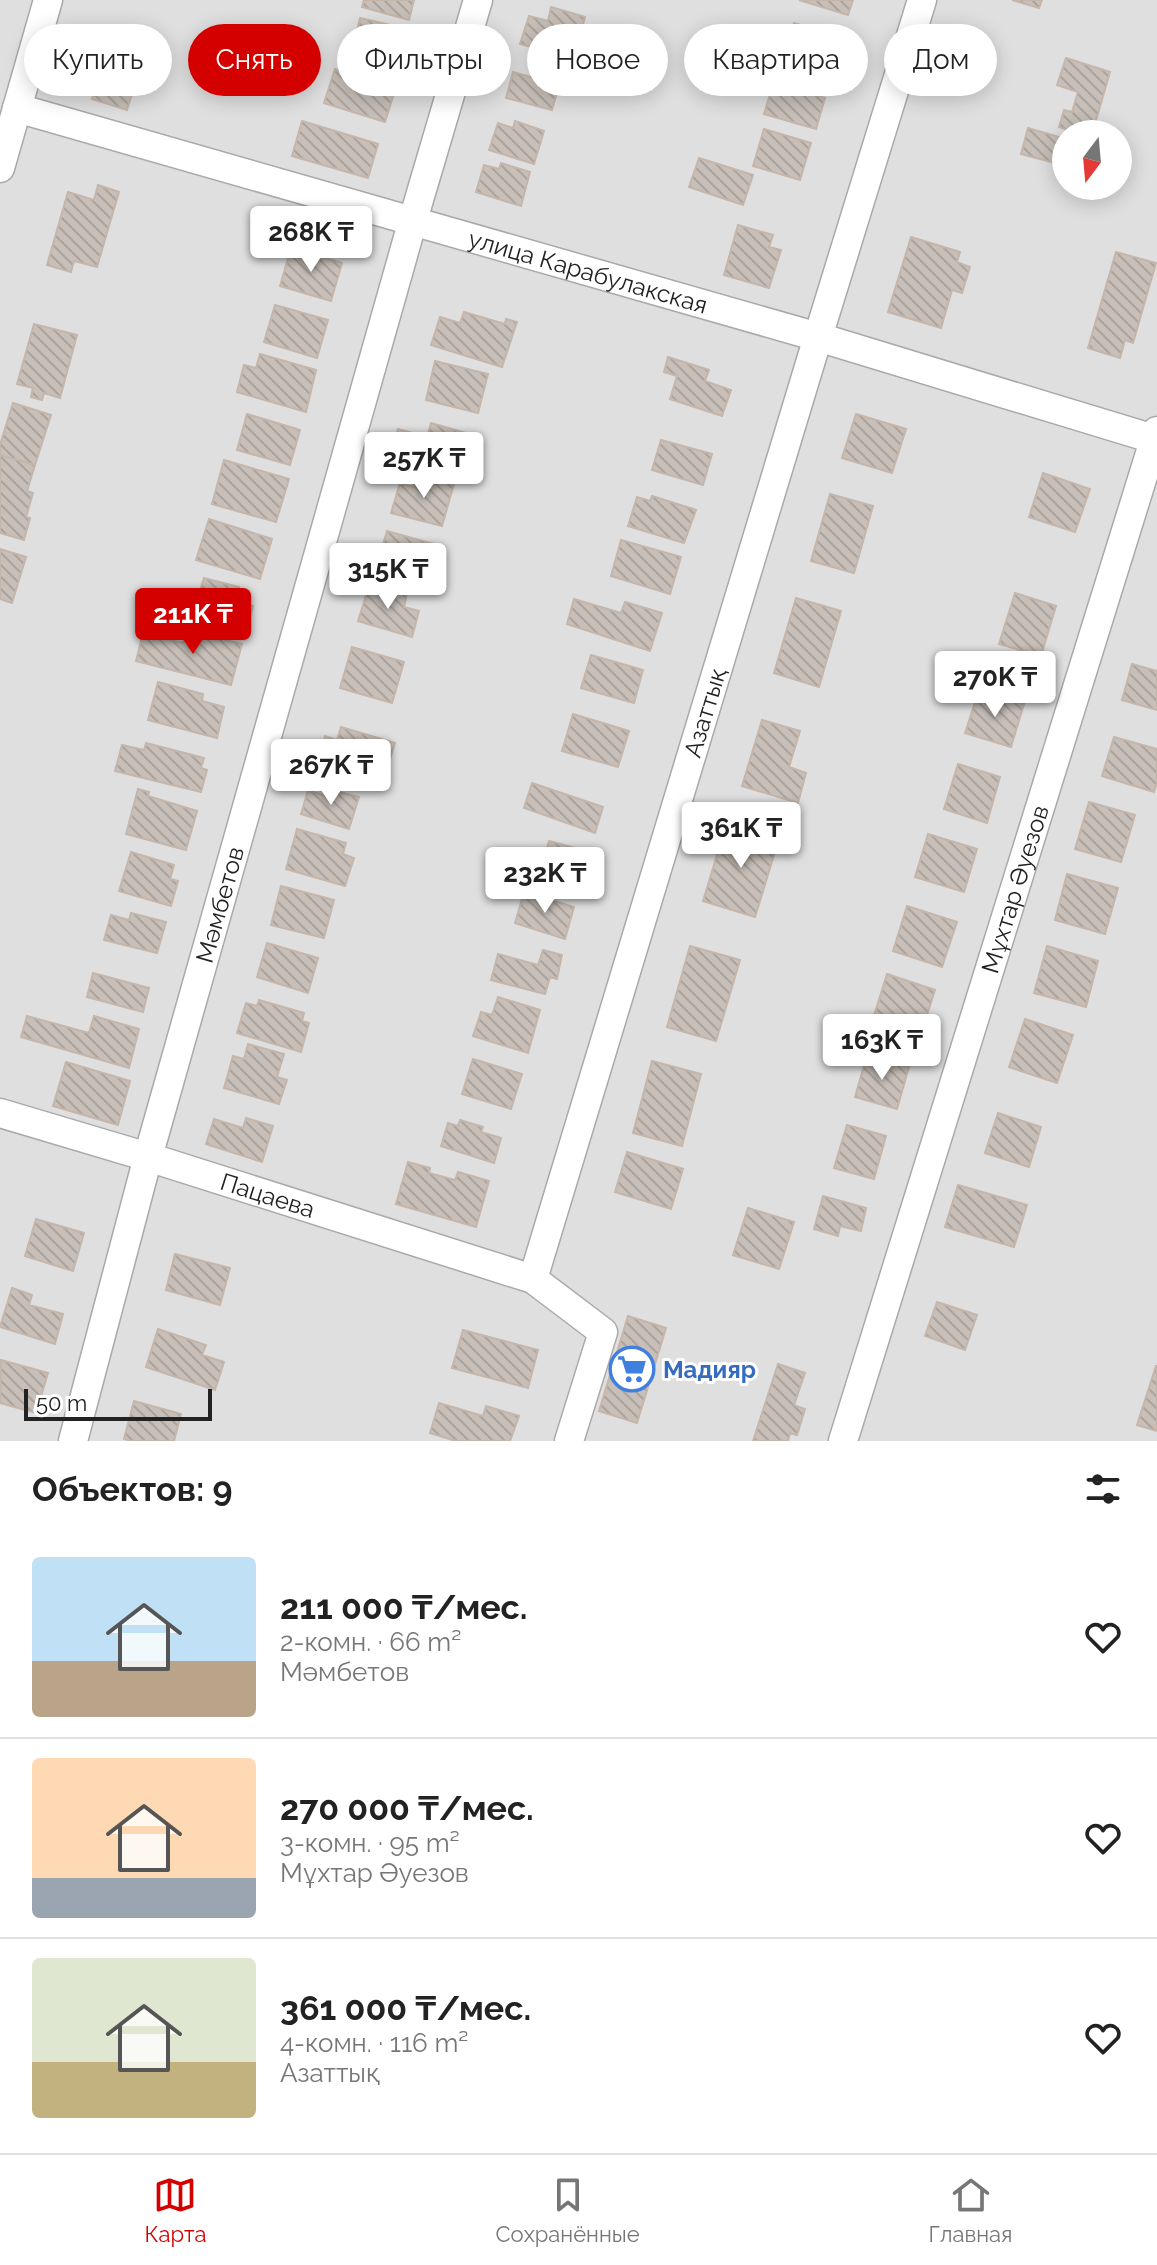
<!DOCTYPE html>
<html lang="ru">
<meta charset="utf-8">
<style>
body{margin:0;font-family:Raleway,sans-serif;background:#f2f2f2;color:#222;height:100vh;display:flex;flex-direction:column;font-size:30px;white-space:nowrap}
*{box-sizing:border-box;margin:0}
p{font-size:26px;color:#767676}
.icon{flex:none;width:44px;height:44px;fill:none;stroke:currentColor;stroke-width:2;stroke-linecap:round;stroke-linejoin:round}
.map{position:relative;height:1441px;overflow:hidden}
.sheet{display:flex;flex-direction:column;background:#fff;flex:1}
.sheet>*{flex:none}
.hud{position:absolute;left:24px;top:24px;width:1110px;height:72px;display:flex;gap:16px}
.needle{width:52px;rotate:196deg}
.buttons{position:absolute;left:1052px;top:120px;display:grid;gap:16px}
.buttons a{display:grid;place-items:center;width:80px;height:80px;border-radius:50%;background:#fff;box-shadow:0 4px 20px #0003;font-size:40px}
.scale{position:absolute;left:24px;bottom:20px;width:188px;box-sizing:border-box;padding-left:8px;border:4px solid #222;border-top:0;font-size:22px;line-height:28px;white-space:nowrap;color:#222;-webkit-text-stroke:6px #fff;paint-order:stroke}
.price{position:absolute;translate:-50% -68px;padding:0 18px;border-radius:8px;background:#fff;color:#222;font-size:26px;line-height:52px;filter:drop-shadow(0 2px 4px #0008)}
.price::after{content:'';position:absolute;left:50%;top:48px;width:24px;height:18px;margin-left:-12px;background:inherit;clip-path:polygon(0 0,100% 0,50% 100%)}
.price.selected{background:#d40000;color:#fff}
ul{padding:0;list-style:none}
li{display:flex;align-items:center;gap:24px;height:200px;padding:0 32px}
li+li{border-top:2px solid #e0e0e0}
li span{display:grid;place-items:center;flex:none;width:224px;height:160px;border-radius:8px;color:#555}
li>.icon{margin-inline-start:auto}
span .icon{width:96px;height:96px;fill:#fffc;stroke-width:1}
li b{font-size:34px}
h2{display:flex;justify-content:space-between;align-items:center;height:96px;padding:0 32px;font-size:34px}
.tag{padding:0 28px;border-radius:36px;background:#fff;box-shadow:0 4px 20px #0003;font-size:28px;line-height:72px}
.tag.selected{background:#d40000;color:#fff}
.tabs{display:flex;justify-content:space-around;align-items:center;height:112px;border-top:2px solid #e0e0e0;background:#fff;font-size:22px;color:#767676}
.tabs a{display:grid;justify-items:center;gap:4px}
.tabs .selected{color:#d40000}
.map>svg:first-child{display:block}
</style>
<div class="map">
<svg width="1157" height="1441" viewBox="0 0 1157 1441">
<defs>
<pattern id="building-back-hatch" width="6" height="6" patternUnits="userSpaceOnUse" patternTransform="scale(2)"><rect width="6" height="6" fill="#c7bfb8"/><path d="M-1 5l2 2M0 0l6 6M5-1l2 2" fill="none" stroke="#aba49e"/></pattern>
</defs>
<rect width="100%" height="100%" fill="#f2efe9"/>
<!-- residential -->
<path fill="#e0dfdf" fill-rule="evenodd" d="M0 0H1157V1441H0ZM1066 134H1118V186H1066Z"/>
<!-- building -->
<path fill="url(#building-back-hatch)" stroke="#c4b6ab" stroke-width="2" d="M364 0H414L409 20 362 7Z
M799 0H853L848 15Z
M1012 0H1042L1039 8Z
M551 7 585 17 574 58 520 44 529 16 548 21Z
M360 18 408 29 399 68 351 57Z
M794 23 843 38 831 73 783 57Z
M1066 58 1110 72 1092 134H1080L1059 127 1064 110 1072 112 1078 92 1057 85Z
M102 64 138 75 127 110 92 99Z
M537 67 562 75 552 110 506 98 513 72 534 78Z
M335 69 396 87 385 122 324 103Z
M777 71 813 81 809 93 825 98 816 129 764 114Z
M302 121 378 144 368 178 292 156Z
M515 121 544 131 534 164 489 150 498 123 513 128Z
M1028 128 1066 139V166L1021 154Z
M764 129 811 143 800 180 753 166Z
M699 158 753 175 743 205 689 187Z
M501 163 530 172 521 206 476 192 484 165 499 169Z
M98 185 119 192 97 267 74 261 71 272 47 265 68 192 94 200Z
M738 225 773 235 769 247 781 250 769 288 724 275Z
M911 237 960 252 957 262 970 267 962 293 952 290 941 328 888 312Z
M291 248 342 263 331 301 280 286Z
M1116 252 1156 263 1133 343 1125 340 1120 358 1088 348Z
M275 305 328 320 317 358 264 342Z
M464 312 505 324 506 319 517 322 502 367 431 345 440 317 460 323Z
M34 324 77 335 60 398 44 393 42 400 31 397 33 388 17 384Z
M260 354 316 370 306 412 237 392 244 365 256 368Z
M668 357 709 370 705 381 731 390 722 416 670 399 677 376 664 372Z
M435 361 488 374 478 413 426 400Z
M13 403 51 415 35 465 0 455V445Z
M247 414 300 430 290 465 237 450Z
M856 414 906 429 892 473 842 458Z
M431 423 469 434 458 472 391 454 398 429 427 437Z
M661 440 712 454 703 485 652 470Z
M0 455 35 465 27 491 33 493 26 517 30 518 24 540 0 533Z
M224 460 289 479 276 522 212 504Z
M418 473 454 484 442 526 391 513 400 483 413 487Z
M1043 473 1090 489 1075 532 1029 517Z
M830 494 873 506 854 573 811 561Z
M652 496 696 510 684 543 628 526 637 497 650 501Z
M209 519 272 539 260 579 196 560Z
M387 531 437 545 426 583 376 568Z
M621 540 681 557 670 594 611 576Z
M0 549 26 557 12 603 0 599Z
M204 578 239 587 236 601 253 606 246 631 169 611 174 591 198 597Z
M370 583 407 594 404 607 419 611 412 637 358 621Z
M1015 593 1056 606 1041 656 999 644Z
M796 598 841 611 819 687 774 673Z
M574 599 621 613 625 602 662 613 650 651 567 624Z
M186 630 242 644 231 685 136 661 143 633 183 643Z
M352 647 404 662 392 703 340 688Z
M591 655 643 670 634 703 581 688Z
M1132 664 1157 671V710L1122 700Z
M158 682 203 694 202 701 224 707 217 738 148 720Z
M979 690 1024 704 1011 747 965 733Z
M573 714 629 731 618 767 562 751Z
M762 720 800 731 789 767 806 773 798 803 742 786Z
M341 727 395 743 383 780 318 760 325 736 337 740Z
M1114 737 1157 749V782L1154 792 1102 776Z
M146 743 204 758 201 768 207 770 201 792 115 771 122 745 144 750Z
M958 764 1000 777 987 823 944 809Z
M532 783 603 807 595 833 524 808Z
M138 789 149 792 148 796 197 811 186 850 126 834Z
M327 789 359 797 349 829 301 814 308 790 325 796Z
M1089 802 1135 815 1121 862 1075 849Z
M727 822 779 839 755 917 703 901Z
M297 829 346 843 343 854 354 858 345 886 286 869Z
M928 834 977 849 964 892 915 877Z
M549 841 590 852 579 888 524 874 530 848 546 852Z
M131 852 174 865 170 879 178 881 171 906 119 891Z
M1067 874 1118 888 1105 934 1055 920Z
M281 886 334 900 324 938 271 925Z
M524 892 574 907 565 939 515 923Z
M907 906 957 922 942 967 893 951Z
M131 913 166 922 157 953 104 940 111 915 129 920Z
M267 943 318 958 308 993 257 977Z
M690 946 740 960 716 1041 667 1027Z
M1047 946 1098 961 1086 1007 1034 993Z
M543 950 562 955 557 979 550 977 545 994 491 980 498 954 538 965Z
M93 973 149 988 143 1012 87 997Z
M887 974 935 990 920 1037 872 1022Z
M498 997 540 1010 528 1053 473 1036 481 1012 492 1015Z
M259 1000 304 1013 302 1021 309 1023 301 1052 237 1033 246 1003 257 1006Z
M27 1016 89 1033 94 1016 139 1029 129 1068 21 1037Z
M1025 1019 1073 1035 1057 1083 1009 1067Z
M248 1044 284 1054 277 1077 287 1080 279 1104 224 1088 233 1056 244 1059Z
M867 1055 909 1067 897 1109 855 1097Z
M473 1059 522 1074 511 1109 462 1094Z
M652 1061 701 1074 682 1146 633 1133Z
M66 1062 130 1081 118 1125 53 1106Z
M998 1113 1041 1127 1029 1167 985 1153Z
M246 1118 273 1126 262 1162 206 1144 214 1119 243 1128Z
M460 1120 483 1127 481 1132 501 1138 494 1163 441 1146 448 1123 458 1126Z
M847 1125 886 1136 874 1179 834 1168Z
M627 1152 683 1169 671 1209 615 1192Z
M408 1162 430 1168 429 1173 455 1180 458 1172 489 1181 476 1227 396 1204Z
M958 1185 1027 1205 1014 1247 945 1227Z
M823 1196 866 1208 861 1231 840 1226 838 1236 814 1229Z
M748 1208 794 1222 779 1269 733 1255Z
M36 1219 84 1233 73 1271 25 1256Z
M175 1254 230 1268 220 1305 166 1290Z
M12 1288 32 1295 29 1305 63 1314 55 1344 0 1327Z
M937 1302 977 1315 965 1350 925 1336Z
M628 1316 666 1328 637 1423 599 1411Z
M158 1329 206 1345 202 1355 224 1362 215 1390 146 1367Z
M463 1330 538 1350 528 1388 452 1368Z
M1 1360 48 1373 36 1413 0 1403Z
M778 1364 805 1373 794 1405 805 1409 797 1435 790 1433 788 1441H753Z
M1156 1366H1157V1431L1137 1425Z
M134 1401 181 1414 174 1441H132L124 1439Z
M439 1403 483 1416 486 1406 519 1416 510 1441H456L430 1433Z"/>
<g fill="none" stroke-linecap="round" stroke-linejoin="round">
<!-- street casing -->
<g stroke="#a9a9a9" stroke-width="31">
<g id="street">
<path id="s1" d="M17 108 818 337 1157 440"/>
<path d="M0 168 48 0"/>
<path id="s2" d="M0 1113 148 1157 533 1279"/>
<path id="s3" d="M73 1441 148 1157 413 220 478 0"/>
<path id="s4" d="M569 1441 603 1332 533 1279 818 337 922 0"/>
<path id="s5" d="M843 1441 1157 431"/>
</g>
</g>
<!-- street -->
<use href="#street" stroke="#fff" stroke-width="28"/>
</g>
<!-- icons -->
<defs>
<g id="supermarket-ring" transform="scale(2.3)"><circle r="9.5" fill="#fff" stroke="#3f7fe0" stroke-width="1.5"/><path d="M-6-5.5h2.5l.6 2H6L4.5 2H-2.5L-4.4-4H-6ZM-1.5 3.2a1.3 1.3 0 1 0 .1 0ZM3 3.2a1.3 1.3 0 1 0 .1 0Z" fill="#3f7fe0"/></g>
</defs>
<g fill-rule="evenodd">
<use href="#supermarket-ring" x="632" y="1369"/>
</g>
<g text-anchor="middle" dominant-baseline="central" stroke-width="6" stroke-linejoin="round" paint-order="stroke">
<!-- street labels -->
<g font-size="24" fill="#222" stroke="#fff">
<text stroke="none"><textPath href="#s1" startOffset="594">улица Карабулакская</textPath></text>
<text stroke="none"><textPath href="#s4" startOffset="794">Азаттық</textPath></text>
<text stroke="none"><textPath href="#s5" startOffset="578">Мұхтар Әуезов</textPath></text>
<text stroke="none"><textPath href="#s3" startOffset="556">Мәмбетов</textPath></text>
<text stroke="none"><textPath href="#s2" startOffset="280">Пацаева</textPath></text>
</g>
<!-- shop labels -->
<g font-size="24" font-weight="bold" fill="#366cbe" stroke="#fff" text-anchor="start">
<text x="663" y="1369">Мадияр</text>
</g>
</g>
</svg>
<div class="buttons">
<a><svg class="needle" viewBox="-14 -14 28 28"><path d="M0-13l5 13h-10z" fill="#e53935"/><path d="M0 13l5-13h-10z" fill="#767676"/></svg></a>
</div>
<div class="scale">50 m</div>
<b class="price" style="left:311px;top:274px">268K ₸</b>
<b class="price" style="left:424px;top:500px">257K ₸</b>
<b class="price" style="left:388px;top:611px">315K ₸</b>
<b class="price selected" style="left:193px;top:656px">211K ₸</b>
<b class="price" style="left:995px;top:719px">270K ₸</b>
<b class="price" style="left:331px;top:807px">267K ₸</b>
<b class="price" style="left:741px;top:870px">361K ₸</b>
<b class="price" style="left:545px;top:915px">232K ₸</b>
<b class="price" style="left:882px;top:1082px">163K ₸</b>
<div class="hud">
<a class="tag">Купить</a>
<a class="tag selected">Снять</a>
<a class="tag">Фильтры</a>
<a class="tag">Новое</a>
<a class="tag">Квартира</a>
<a class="tag">Дом</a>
</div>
</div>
<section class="sheet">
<h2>Объектов: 9<svg class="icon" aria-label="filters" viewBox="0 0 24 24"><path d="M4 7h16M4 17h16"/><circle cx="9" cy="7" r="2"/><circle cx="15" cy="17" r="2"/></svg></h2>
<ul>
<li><span style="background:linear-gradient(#bfe0f5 65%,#b9a48a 0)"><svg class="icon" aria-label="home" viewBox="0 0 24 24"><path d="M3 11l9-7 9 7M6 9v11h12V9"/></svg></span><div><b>211 000 ₸/мес.</b><p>2-комн. · 66 m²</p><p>Мәмбетов</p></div><svg class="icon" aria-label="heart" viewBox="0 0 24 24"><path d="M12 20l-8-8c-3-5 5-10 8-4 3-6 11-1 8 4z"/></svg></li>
<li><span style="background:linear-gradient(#ffd9b3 75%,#9aa5b1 0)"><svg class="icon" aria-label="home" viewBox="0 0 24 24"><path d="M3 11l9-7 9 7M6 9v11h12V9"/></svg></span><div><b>270 000 ₸/мес.</b><p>3-комн. · 95 m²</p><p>Мұхтар Әуезов</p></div><svg class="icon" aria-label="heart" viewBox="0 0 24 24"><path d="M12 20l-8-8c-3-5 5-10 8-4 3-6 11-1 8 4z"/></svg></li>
<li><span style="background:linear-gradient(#dfe7d0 65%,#c2b280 0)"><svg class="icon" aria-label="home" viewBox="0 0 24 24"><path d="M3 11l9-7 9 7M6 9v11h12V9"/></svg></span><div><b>361 000 ₸/мес.</b><p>4-комн. · 116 m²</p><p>Азаттық</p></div><svg class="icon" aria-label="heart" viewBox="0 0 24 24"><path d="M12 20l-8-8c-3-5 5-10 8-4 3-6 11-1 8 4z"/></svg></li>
</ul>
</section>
<nav class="tabs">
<a class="selected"><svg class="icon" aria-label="map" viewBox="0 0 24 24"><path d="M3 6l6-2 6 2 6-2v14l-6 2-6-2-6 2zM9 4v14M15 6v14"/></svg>Карта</a>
<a><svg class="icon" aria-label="saved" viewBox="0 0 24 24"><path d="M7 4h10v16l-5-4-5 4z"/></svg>Сохранённые</a>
<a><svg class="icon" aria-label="home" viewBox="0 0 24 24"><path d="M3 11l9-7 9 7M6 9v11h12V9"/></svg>Главная</a>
</nav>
